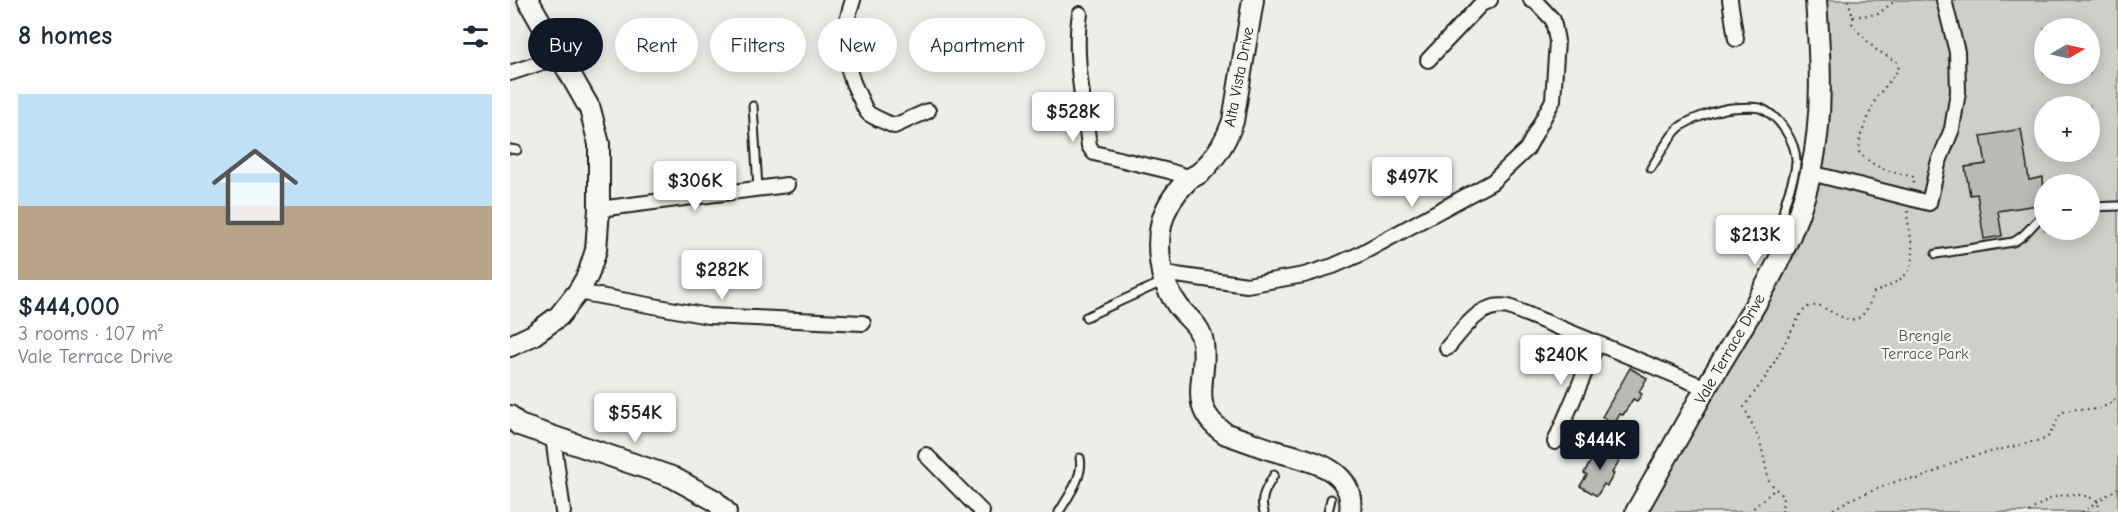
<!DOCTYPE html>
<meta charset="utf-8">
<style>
body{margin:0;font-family:"Comic Neue",sans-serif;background:#f2f2f3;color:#1f2937;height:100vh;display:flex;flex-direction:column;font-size:22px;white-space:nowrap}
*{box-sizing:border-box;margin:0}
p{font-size:20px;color:#747a83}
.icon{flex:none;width:33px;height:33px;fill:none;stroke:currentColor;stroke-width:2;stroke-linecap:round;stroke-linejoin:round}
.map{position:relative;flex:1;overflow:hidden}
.panel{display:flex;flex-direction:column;background:#fff;width:510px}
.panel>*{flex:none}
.guide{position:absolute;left:18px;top:18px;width:570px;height:54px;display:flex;gap:12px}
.needle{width:39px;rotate:81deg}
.fabs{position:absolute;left:1524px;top:18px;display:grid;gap:12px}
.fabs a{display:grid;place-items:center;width:66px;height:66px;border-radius:50%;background:#fff;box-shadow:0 3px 15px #0003;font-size:30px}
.price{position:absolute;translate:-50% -51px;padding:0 14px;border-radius:6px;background:#fff;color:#222;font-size:20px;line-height:39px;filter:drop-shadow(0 2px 3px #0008)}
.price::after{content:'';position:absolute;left:50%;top:36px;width:18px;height:14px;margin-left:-9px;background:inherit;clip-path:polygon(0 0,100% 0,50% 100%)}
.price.on{background:#111827;color:#fff}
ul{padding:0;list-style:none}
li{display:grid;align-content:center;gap:12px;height:318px;padding:0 18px}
li span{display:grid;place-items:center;height:186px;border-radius:0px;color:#555}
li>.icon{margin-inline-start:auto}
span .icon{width:108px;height:108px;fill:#fffc;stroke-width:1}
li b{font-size:26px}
h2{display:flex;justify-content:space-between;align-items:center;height:72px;padding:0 18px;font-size:26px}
.pill{padding:0 21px;border-radius:27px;background:#fff;box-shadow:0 3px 15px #0003;font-size:21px;line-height:54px}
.pill.on{background:#111827;color:#fff}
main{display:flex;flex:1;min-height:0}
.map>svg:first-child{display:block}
</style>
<main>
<section class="panel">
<h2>8 homes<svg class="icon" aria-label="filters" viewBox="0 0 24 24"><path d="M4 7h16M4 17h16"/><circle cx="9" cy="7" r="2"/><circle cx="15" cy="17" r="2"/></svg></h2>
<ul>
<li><span style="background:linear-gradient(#bfe0f5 60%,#b9a48a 0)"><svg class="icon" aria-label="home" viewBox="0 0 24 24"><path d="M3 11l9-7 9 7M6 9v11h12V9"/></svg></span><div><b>$444,000</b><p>3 rooms · 107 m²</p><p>Vale Terrace Drive</p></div></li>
</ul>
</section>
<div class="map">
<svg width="1608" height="512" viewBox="0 0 1608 512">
<rect width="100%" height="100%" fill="#edede9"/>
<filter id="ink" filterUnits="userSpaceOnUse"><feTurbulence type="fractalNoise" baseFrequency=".0167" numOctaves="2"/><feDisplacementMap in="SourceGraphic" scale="12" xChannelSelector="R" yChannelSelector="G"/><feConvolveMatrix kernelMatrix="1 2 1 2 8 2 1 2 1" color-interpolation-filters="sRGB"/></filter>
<g filter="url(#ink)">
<!-- green -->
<path fill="#cececb" stroke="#757574" stroke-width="1.5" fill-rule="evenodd" d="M1306 0H1608V512H1127L1266 269 1302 167ZM1534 28H1580V74H1534ZM1534 106H1580V152H1534ZM1534 184H1580V230H1534Z"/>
<!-- building -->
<path fill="#b9b9b6" stroke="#1c1c1c" stroke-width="1.5" d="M1511 129 1519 180 1533 177 1534 204 1488 211 1492 236 1474 239 1467 194 1460 195 1455 167 1476 164 1471 136Z
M1120 368 1137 378 1129 392 1132 394 1127 401 1123 399 1113 415 1110 414 1096 439 1090 435 1097 420 1092 417Z
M1089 447 1110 459 1102 473 1104 474 1097 486 1094 484 1087 496 1070 486 1077 475 1074 473Z"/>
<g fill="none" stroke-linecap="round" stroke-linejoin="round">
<!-- lane casing -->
<g stroke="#1c1c1c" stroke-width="11">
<path id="lane" d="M243 106 248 189
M0 149 7 150
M1141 168C1150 155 1158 137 1170 127 1180 119 1209 109 1222 108 1230 108 1242 106 1250 108 1269 115 1287 143 1286 163 1284 190 1266 207 1276 235
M1580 207 1608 206
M1426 254 1503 242C1517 236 1522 223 1534 215
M576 317 652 282
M549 512C558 497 574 476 570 458
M754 512C749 498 757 487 764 475
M818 512 821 499"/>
</g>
<!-- street casing -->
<g stroke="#1c1c1c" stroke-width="18">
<path id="street" d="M343 0C331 33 333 65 349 96 352 101 354 109 358 113 364 118 376 122 384 126L418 111
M1220 0 1226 39
M570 14C563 54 574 104 579 146L584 153 659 171 681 178
M918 60 971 4 980 0
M0 73 51 56
M1301 173 1419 203 1428 164 1442 129 1448 92 1447 52 1434 0
M89 209 277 185
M652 273 737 285 794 275 823 266 848 255 982 182 1017 149 1043 100 1047 41 1043 20 1026 2 1021 0
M68 292 198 316 353 323
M937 348C954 329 970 301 999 307L1196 388
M43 437 53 512
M1045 442 1087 344
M416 455 472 512"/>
</g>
<!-- secondary casing -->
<g stroke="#1c1c1c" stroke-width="24">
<path id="secondary" d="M743 0 723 121C717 139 706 157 692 171 688 175 681 177 677 181 649 208 645 237 652 273 655 286 661 296 668 306 678 319 691 326 693 343 698 381 675 407 716 434 732 439 748 446 765 451 797 460 846 467 840 512
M0 346 23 335 49 316 68 292 78 275 86 250 89 209V144L80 109 18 0
M0 416 9 425 162 477 204 500 216 512
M1126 512C1151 468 1175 424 1200 381 1240 314 1283 249 1301 172 1314 115 1310 58 1306 0"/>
</g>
<!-- path -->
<path stroke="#1c1c1c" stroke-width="2" stroke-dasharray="1.5 4.5" stroke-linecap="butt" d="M1338 0 1343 17 1368 14 1386 0
M1343 17 1342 25 1365 49 1387 62 1389 69 1366 98 1350 137 1349 152C1364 169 1382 172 1404 177L1403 187
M1239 512 1264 490
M1272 512 1273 497 1259 481 1250 441 1234 407 1258 374 1291 313 1298 307 1309 305C1338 321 1351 332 1364 292 1414 273 1404 261 1397 215L1398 210
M1318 512 1341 499 1390 480 1408 479 1455 458 1535 439 1539 436 1551 413C1573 403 1585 418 1605 399
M1519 512C1541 495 1563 488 1588 501L1589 512
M1572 512 1608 488"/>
<!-- lane -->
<use href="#lane" stroke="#f6f6f2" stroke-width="7"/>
<!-- street -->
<use href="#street" stroke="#f6f6f2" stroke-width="14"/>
<!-- secondary -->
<use href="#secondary" stroke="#f6f6f2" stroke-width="20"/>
</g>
</g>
<g text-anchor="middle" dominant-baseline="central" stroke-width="4.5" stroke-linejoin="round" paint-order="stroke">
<!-- street labels -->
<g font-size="16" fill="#1c1c1c" stroke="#f6f6f2">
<text transform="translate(729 77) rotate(-79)">Alta Vista Drive</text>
<text transform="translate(1220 349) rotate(-60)">Vale Terrace Drive</text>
</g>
<!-- park labels -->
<g font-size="16" fill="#515151" stroke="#f6f6f2">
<text x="1415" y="336">Brengle<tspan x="1415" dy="18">Terrace Park</tspan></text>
</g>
</g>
</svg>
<div class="fabs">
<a><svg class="needle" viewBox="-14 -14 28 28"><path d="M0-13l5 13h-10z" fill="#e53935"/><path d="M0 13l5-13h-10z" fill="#747a83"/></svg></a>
<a>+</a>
<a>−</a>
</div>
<b class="price" style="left:563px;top:143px">$528K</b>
<b class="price" style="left:902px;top:208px">$497K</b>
<b class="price" style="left:185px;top:212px">$306K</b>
<b class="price" style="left:1245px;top:266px">$213K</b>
<b class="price" style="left:212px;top:301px">$282K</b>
<b class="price" style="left:1051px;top:386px">$240K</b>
<b class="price" style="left:125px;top:444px">$554K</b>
<b class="price on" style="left:1090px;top:471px">$444K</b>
<div class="guide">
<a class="pill on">Buy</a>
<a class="pill">Rent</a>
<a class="pill">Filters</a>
<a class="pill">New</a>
<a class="pill">Apartment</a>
</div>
</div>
</main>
